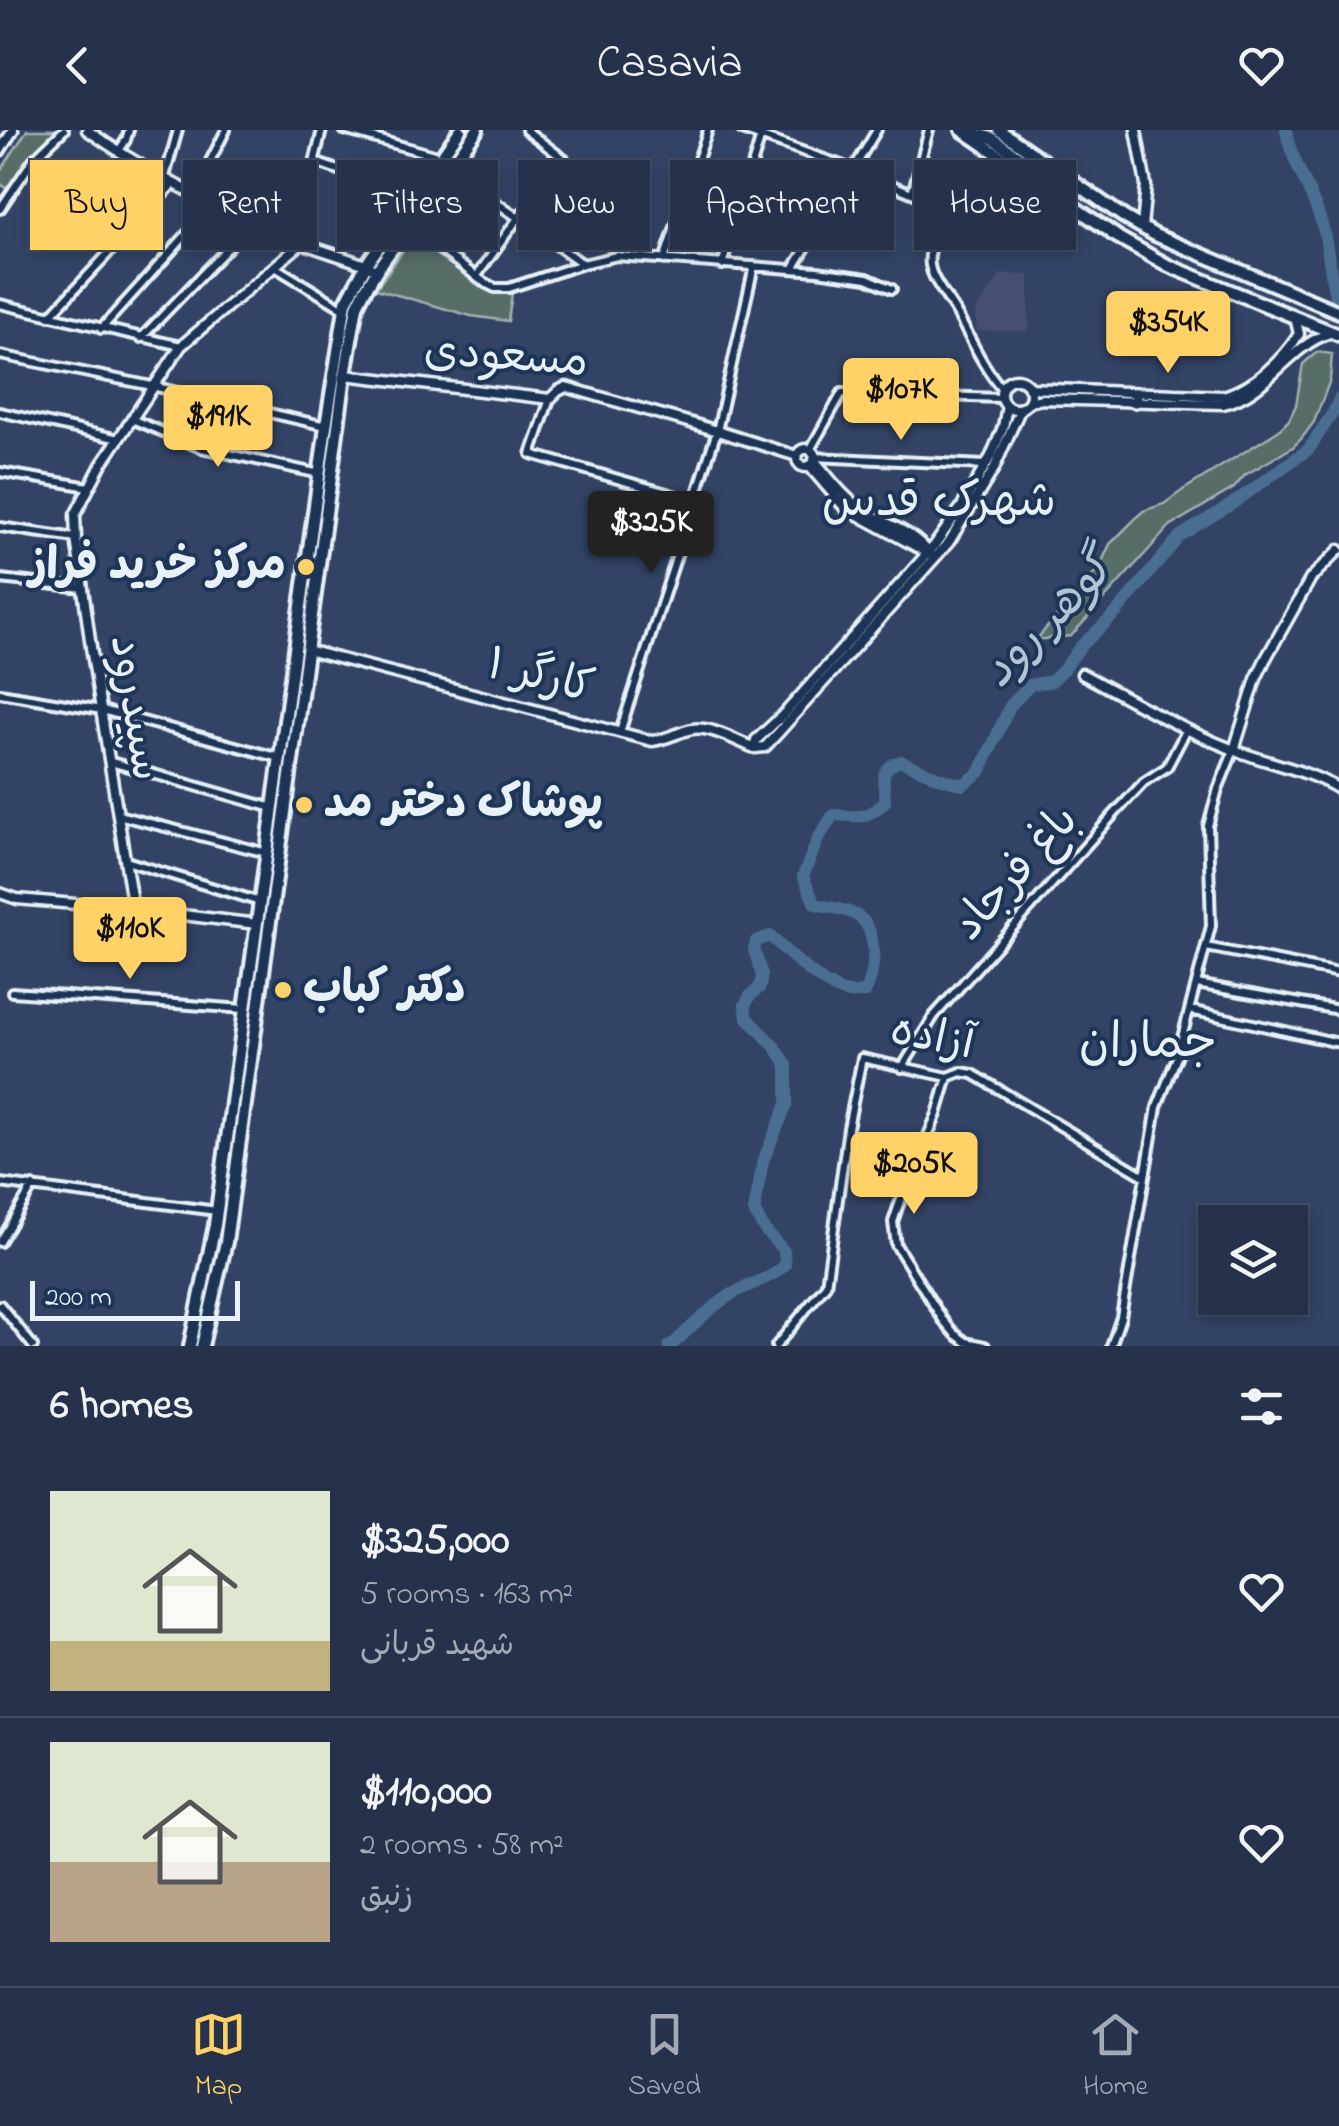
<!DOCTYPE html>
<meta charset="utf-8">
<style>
body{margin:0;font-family:"Indie Flower","Playpen Sans Arabic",sans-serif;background:#2e3a53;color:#f1f3f6;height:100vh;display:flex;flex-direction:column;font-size:38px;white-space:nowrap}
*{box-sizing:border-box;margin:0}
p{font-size:32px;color:#a4aab5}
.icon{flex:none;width:55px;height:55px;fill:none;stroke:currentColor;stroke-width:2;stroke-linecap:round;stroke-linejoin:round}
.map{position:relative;height:1216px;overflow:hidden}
.drawer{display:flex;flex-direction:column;background:#26324c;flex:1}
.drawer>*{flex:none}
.hud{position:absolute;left:30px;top:30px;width:1280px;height:90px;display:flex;gap:20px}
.controls{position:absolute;left:1198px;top:1075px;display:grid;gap:20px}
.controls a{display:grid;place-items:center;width:110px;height:110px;border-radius:0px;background:#26324c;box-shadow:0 5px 15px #0003,0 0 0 2px #424d64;font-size:50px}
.scale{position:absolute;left:30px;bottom:25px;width:210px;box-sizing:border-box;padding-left:10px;border:5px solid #e8f1f8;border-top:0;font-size:28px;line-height:35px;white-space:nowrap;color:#e8f1f8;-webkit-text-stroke:8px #1d3557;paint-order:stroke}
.price{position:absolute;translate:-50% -85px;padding:0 22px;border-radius:10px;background:#ffd166;color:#111;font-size:32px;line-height:65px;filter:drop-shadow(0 2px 5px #0008)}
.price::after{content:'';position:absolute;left:50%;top:60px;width:30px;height:22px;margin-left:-15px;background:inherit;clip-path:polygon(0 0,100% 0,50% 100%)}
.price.active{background:#222;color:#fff}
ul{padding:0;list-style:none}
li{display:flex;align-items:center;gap:30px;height:250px;padding:0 50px}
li+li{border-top:2px solid #424d64}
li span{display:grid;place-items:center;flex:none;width:280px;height:200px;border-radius:0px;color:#555}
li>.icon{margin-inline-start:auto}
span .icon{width:120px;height:120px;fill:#fffc;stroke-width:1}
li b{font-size:42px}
h2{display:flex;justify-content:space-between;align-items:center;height:120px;padding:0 50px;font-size:42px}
.tag{padding:0 35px;border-radius:0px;background:#26324c;box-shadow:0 5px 15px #0003,0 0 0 2px #424d64;font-size:35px;line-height:90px}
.tag.active{background:#ffd166;color:#111}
header{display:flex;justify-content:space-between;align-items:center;height:130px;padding:0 50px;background:#26324c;font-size:45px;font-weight:600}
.tabs{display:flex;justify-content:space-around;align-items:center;height:140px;border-top:2px solid #424d64;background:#26324c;font-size:28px;color:#a4aab5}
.tabs a{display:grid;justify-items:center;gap:5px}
.tabs .active{color:#ffd166}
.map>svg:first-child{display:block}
</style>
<header><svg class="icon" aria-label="back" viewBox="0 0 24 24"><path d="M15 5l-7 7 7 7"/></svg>Casavia<svg class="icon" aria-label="heart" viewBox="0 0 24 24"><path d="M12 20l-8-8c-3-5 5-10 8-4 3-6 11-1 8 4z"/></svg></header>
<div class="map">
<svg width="1339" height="1216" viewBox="0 0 1339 1216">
<rect width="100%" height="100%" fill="#324365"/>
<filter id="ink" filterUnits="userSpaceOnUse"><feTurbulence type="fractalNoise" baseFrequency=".01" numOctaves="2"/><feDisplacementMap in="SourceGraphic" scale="20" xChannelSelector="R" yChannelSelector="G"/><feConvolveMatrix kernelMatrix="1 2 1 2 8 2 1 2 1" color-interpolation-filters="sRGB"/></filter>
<g filter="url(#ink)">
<!-- built -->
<path fill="#445072" d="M1001 144 1029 145V201H977L975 181Z"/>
<!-- green -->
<path fill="#576d68" stroke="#a0afb0" stroke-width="2.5" d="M27 0H64L10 62 0 53V42Z
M412 108 487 160 512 163 508 191 471 186 376 159Z
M1317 222 1332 224 1330 250 1314 292 1302 308 1293 317 1245 345 1234 358 1170 396 1071 506 1036 510 1099 438 1110 414 1143 381 1164 374 1183 360 1278 301 1289 290 1296 275 1303 234Z"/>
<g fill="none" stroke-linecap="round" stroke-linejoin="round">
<!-- river -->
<path stroke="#4a6e91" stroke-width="12" d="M1286 0C1291 32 1314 64 1323 98 1330 126 1331 156 1339 185
M669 1216 674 1213C692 1197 708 1179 729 1166 746 1154 771 1150 785 1135L784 1121 764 1099 754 1081 763 1031 787 974V935L776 918 747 887 745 875 750 866 760 857 762 845 754 820 756 811 770 806C787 822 827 861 849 863 854 864 860 862 865 862 876 841 879 798 856 785 845 779 828 777 815 774L803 746 818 709 833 685C860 686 864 691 885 672 886 653 875 639 901 631L939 648 963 655 980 642 1010 576 1030 555 1052 551 1064 539 1080 517 1117 482 1180 406 1232 374 1309 319 1334 281 1339 269"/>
<!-- minor casing -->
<g stroke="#e8f1f8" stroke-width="14">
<path id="minor" d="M344 0 441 27
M742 0 853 39 941 75C950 95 926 113 930 135 932 151 949 169 957 184 971 209 983 237 1002 259
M118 22 126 10 129 0
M315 32 413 66
M449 39 583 134
M164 50 178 0
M308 58 322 0
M912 63 929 0
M193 64 226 0
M0 79 33 30 64 0
M409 96 485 153 495 158H509L583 134 617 126 817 141 867 148 892 159
M664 130 708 0
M722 135 761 6
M275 137 344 179
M793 139 877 0
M476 147 518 88 565 30 526 0
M0 174 181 216
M50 186 173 54
M101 199 214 74
M141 208 253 92
M0 225 152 256 326 296
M550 269 531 324 694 371
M0 282 119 309
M132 289 201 318 320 344
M810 320 842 263 1002 268
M814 327 985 335
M0 342 89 357
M0 397 76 408
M0 449 83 458
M0 563 102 580 280 628
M620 602 717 301 754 136
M111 632 273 678
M118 685 267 723
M126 731 260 772
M1206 817 1339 843
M1197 854 1339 880
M12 862 244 879
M1190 880 1339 913
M902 938 934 886 1115 683 1144 652 1167 637 1186 601
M948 947 937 984 898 1077 893 1092 896 1115 943 1190 955 1204 966 1212 985 1216
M0 1053 217 1081
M0 1112 33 1056
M0 1175 33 1216
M776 1216 826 1155 848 998 862 928 948 947 961 942 973 944 1144 1046
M1111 1216 1121 1187 1157 977 1177 927 1211 796 1208 696 1218 659 1234 620"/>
</g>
<!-- tertiary casing -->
<g stroke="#e8f1f8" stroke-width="15">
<path id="tertiary" d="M87 0C152 46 223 81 297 111 321 121 346 127 370 137
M1136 0 1146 55 1142 97
M0 21 13 0
M345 245 550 269 558 261 566 257 698 295 797 326
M1001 264a15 15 0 1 1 30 0a15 15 0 1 1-30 0Z
M1029 258 1224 266C1255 256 1282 231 1299 204L1295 187
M1029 272 1042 269 1223 274C1268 264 1288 216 1330 203
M797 328a9 9 0 1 1 18 0a9 9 0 1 1-18 0Z
M814 330C830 348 845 370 866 382 893 398 910 399 932 426
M809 336 845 378 928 423
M307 520 652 611C668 609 678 602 692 599 712 596 736 611 755 618
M1082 544C1131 570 1178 598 1229 618 1266 633 1305 639 1339 659
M755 618 765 617 779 602 949 412 994 339 1021 278
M755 618 756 610 784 584 934 416 962 376 991 326 1003 297 1007 276
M1234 620 1256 549 1265 530 1311 448 1339 420
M0 763 17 769 133 779 257 794
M133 779 91 517 76 408 75 385 101 335 181 216 302 113"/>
</g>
<!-- secondary casing -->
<g stroke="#e8f1f8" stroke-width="16">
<path id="secondary" d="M1135 272 1136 264"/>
</g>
<!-- primary casing -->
<g stroke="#e8f1f8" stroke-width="18">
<path id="primary" d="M190 1216 215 1095 326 296 346 172 366 135 460 0
M202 1216 226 1112 345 245 357 176 364 162 377 140 477 0"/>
</g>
<!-- trunk casing -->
<g stroke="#e8f1f8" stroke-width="18">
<path id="trunk" d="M962 0 1118 107
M999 0 1124 87 1155 105 1339 182
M969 2 992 8 1030 35 1052 41
M1112 104 1169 136 1339 205"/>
</g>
<!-- minor -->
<use href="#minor" stroke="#1d3557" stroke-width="6"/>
<!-- tertiary -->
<use href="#tertiary" stroke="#1d3557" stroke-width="8"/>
<!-- secondary -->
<use href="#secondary" stroke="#1d3557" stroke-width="9"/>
<!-- primary -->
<use href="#primary" stroke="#1d3557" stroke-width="10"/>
<!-- trunk -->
<use href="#trunk" stroke="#1d3557" stroke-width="10"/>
</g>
</g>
<!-- markers -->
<g fill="#ffd166" stroke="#1d3557" stroke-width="4">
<circle cx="306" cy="437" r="10"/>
<circle cx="304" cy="675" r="10"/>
<circle cx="283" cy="860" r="10"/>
</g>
<g text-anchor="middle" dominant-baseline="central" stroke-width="8" stroke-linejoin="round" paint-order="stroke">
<!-- street labels -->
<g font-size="45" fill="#e8f1f8" stroke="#1d3557">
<text transform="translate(506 228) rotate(4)">مسعودی</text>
<text transform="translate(540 548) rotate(14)">کارگر ۱</text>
<text transform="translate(134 578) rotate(81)">سپیدرود</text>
<text transform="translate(1017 744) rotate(-48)">باغ فرجاد</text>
<text transform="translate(932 909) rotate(11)">آزاده</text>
</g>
<!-- poi labels -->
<g font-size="45" font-weight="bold" fill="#e8f1f8" stroke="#1d3557" text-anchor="start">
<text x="286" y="437" text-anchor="end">مرکز خرید فراز</text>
<text x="324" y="675">پوشاک دختر مد</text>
<text x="303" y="860">دکتر کباب</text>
</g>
<!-- neighbourhood labels -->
<g font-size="48" fill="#e8f1f8" stroke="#1d3557">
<text x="939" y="373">شهرک قدس</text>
<text x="1148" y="914">جماران</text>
</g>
<!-- water labels -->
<g font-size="48" font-style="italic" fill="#b1c3d4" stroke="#1d3557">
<text transform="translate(1049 491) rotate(-46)">گوهر رود</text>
</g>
</g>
</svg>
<div class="controls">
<a><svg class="icon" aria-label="layers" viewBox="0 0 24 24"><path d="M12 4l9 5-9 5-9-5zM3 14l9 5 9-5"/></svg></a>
</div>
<div class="scale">200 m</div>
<b class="price" style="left:1168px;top:246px">$354K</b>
<b class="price" style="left:901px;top:313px">$107K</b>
<b class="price" style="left:218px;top:340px">$191K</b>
<b class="price active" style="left:651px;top:446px">$325K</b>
<b class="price" style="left:130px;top:852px">$110K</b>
<b class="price" style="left:914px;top:1087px">$205K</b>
<div class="hud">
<a class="tag active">Buy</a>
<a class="tag">Rent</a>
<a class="tag">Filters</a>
<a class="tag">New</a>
<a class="tag">Apartment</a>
<a class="tag">House</a>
</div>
</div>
<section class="drawer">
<h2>6 homes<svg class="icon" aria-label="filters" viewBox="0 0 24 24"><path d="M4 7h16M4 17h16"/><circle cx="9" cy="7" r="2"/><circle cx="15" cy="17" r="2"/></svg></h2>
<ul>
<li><span style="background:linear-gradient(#dfe7d0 75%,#c2b280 0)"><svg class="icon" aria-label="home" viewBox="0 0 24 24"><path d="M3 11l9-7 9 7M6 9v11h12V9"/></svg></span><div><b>$325,000</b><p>5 rooms · 163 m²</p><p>شهید قربانی</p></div><svg class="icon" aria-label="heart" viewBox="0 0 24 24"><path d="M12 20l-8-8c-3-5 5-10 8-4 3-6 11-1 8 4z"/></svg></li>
<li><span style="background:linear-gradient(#dfe7d0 60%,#b9a48a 0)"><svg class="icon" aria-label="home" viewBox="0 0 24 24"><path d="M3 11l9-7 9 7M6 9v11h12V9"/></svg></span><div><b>$110,000</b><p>2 rooms · 58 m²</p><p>زنبق</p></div><svg class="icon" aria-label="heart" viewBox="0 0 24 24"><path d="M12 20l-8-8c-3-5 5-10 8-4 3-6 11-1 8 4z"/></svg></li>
</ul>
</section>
<nav class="tabs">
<a class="active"><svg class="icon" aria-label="map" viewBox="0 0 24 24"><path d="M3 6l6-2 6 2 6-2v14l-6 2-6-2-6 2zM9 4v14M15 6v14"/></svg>Map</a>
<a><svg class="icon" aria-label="saved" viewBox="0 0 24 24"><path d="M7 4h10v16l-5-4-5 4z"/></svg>Saved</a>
<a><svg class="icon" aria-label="home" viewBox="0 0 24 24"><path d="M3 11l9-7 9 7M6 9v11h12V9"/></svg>Home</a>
</nav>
